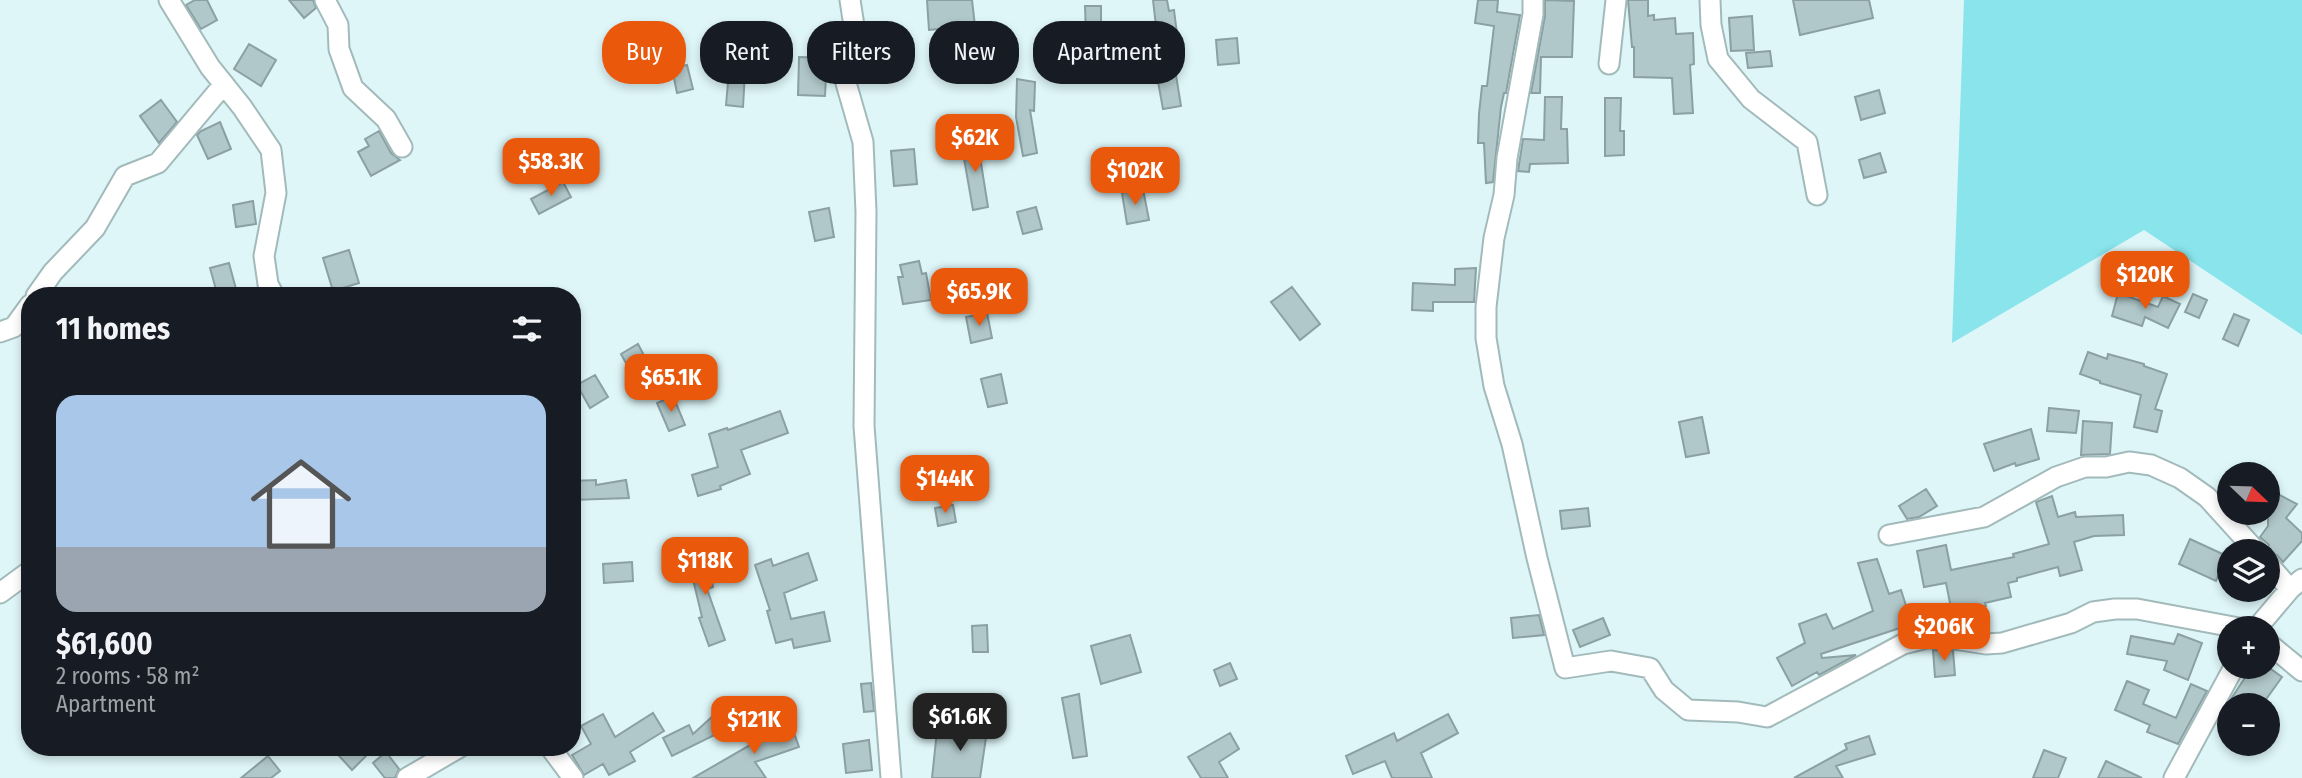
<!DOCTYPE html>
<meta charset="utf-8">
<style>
body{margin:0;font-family:"Fira Sans Condensed",sans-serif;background:#242831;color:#f1f3f6;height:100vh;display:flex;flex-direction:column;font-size:26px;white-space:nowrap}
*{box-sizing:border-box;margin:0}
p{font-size:23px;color:#9ea1a6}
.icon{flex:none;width:38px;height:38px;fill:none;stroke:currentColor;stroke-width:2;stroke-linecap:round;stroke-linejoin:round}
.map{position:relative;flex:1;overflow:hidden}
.drawer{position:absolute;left:21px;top:287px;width:560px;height:469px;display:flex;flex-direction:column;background:#171b24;border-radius:28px;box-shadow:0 4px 10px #0003}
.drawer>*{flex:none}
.banner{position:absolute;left:602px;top:21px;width:665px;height:63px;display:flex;gap:14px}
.needle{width:46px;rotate:113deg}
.buttons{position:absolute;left:2217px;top:462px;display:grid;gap:14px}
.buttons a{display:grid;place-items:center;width:63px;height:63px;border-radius:50%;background:#171b24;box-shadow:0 4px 10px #0003;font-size:35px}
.price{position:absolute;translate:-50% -60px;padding:0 16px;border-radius:14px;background:#ea580c;color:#fff;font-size:23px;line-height:46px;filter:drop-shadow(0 2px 4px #0008)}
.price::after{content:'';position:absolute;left:50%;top:42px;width:21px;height:16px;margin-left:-10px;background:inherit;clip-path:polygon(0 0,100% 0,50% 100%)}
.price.current{background:#222;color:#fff}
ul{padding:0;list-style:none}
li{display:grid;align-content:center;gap:14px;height:371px;padding:0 35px}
li span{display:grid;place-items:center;height:217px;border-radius:21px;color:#555}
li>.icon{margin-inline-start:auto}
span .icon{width:126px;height:126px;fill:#fffc;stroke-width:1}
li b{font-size:30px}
h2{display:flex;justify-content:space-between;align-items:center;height:84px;padding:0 35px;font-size:30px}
.chip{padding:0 24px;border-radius:28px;background:#171b24;box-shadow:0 4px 10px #0003;font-size:24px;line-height:63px}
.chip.current{background:#ea580c;color:#fff}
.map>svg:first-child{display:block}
</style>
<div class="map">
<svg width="2302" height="778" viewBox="0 0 2302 778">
<rect width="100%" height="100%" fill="#def6f8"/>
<!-- green -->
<path fill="#89e4eb" d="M1964 0H2302V335L2144 230 1952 343Z"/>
<!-- building -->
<path fill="#b1c8ca" stroke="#8aa0a2" stroke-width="2" d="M195 0H207L217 20 201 29 186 5Z
M289 0H313L316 8 304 18Z
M927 0H972L975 26 929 30Z
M1153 0H1167L1169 11 1174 10 1178 42 1179 68 1175 69 1181 106 1163 109 1157 76 1138 78 1135 46 1158 44Z
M1478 0H1498L1497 12 1520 15 1506 93H1504L1501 107 1493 182 1486 183 1484 143H1478L1479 114 1482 86H1487L1494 26 1475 23Z
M1545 0 1574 1 1572 57H1541L1540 93H1531L1545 16Z
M1628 0H1648V16L1654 15V20L1675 18 1676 34 1693 33 1694 64 1690 65 1693 113 1674 114 1672 78 1634 77V47H1632Z
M1793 0H1869L1873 18 1800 35Z
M1085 6H1101V34L1086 35Z
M1752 16 1754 50 1731 51 1729 18Z
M1237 38 1239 63 1218 65 1216 40Z
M249 44 276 60 261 86 234 69Z
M1770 51 1772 66 1748 68 1746 53Z
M1096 53 1097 78 1074 79 1073 54Z
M799 57 827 58 825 96 798 95Z
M687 65 693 89 677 93 672 68Z
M729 71 745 72 743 107 726 105Z
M1017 79 1035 82 1034 111 1030 110 1037 153 1023 156 1016 117Z
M1879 90 1885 113 1861 120 1855 97Z
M1545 97H1562L1561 129H1567L1568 163 1530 164 1529 172 1518 171 1523 139 1544 140Z
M1605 98H1621L1620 131H1624V155L1605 156Z
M161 100 177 122 159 143 140 116Z
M220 122 231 149 208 159 197 135 201 131Z
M379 131 391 153 400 160 371 176 358 152 369 146 365 139Z
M977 138 988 207 973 210 961 141Z
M914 149 917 184 894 186 891 151Z
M1880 153 1886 172 1864 178 1859 160Z
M563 182 571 197 539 214 531 199Z
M1143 189 1149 220 1127 224 1122 193Z
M253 201 256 224 236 227 233 205Z
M1036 207 1042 229 1023 234 1017 212Z
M829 208 834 237 815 241 809 212Z
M349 250 359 283 333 291 323 258Z
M919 261 922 274 926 273 931 300 903 304 898 277H903L900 265Z
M229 263 236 289 217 293 210 268Z
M1476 268 1474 302H1433V311L1412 310 1413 283 1455 285V269Z
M1292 287 1320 324 1300 340 1271 302Z
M2118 293 2158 307 2163 296 2180 304 2168 328 2145 317 2142 326 2112 316Z
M2193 294 2207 300 2199 318 2185 312Z
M987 313 992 338 971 343 966 317Z
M2234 314 2249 320 2238 346 2223 339Z
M638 344 650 367 633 376 621 354Z
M2088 352 2107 359 2108 354 2144 364V366L2167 374 2155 409 2162 411 2157 432 2134 427 2141 395 2100 383V381L2080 374Z
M1001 374 1007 403 988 407 981 379Z
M595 375 608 397 590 408 577 385Z
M673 396 685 425 669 431 657 403Z
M2049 408 2079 411 2076 433 2047 431Z
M780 411 788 433 741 450 750 474 720 486 721 489 698 496 692 475 718 467 709 434 727 428 728 430Z
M1702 417 1709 453 1686 457 1679 422Z
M2083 421 2112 423 2110 454 2081 455Z
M2031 429 2039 459 2016 466 2015 463 1994 471 1984 444Z
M596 480V485L626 480 629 498 572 500V481Z
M1926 489 1937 506 1919 517 1907 519 1899 506Z
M2268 489 2297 504 2286 518 2302 533V541L2283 562 2277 555 2268 552 2269 545 2260 537 2268 526Z
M2052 496 2058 517 2075 512 2076 517 2123 515 2124 535 2094 536 2074 542 2082 570 2060 576 2058 567 2017 578V581L2008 583 2011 597 1985 603 1986 606 1952 613 1946 583 1924 587 1917 551 1946 545 1951 570 2014 557 2013 554 2049 544 2036 502Z
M953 505 956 522 938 526 935 508Z
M1588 508 1590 526 1562 529 1560 511Z
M2190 539 2227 556 2216 581 2179 564Z
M705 549 713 587 707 589 725 640 709 646 699 618 702 617 687 554Z
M808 553 817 580 784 593 791 619 824 612 830 641 794 648 792 639 776 643 767 611 770 610 755 565 771 559 773 566Z
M1877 559 1889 594 1901 590 1912 624 1821 654 1822 658 1856 655 1819 675 1817 672 1792 686 1777 658 1805 643 1799 624 1826 614 1833 629 1873 611 1858 563Z
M632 562 633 581 604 583 603 564Z
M1539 615 1544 635 1513 638 1511 618Z
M1603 618 1610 635 1580 647 1573 630Z
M987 625 988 652H973L972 626Z
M2178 634 2202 643 2188 680 2164 670 2167 661 2127 654 2131 636 2174 644Z
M1130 635 1141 672 1101 684 1091 646Z
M1933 650 1953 651 1955 675 1935 677Z
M1230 663 1237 679 1220 686 1214 670Z
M2252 667H2268L2282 677 2262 705H2227Z
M2127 681 2149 690 2143 704 2176 718 2191 684 2207 691 2178 744 2147 732 2150 725 2115 710Z
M871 683 874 711 864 712 861 684Z
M1079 694 1087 756 1073 758 1062 698Z
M724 706 739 723 672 756 663 738 689 725 693 734Z
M653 713 664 731 630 752 635 761 609 775 603 764 584 775 572 755 591 744 581 726 603 714 615 737Z
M1448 714 1458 733 1421 753 1432 778H1392L1385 761 1353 774 1346 756 1394 733 1397 741Z
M790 722 799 747 755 762 766 778H693Z
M988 724 980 778H932L937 731Z
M1230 733 1239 749 1219 762 1228 778H1201L1188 757Z
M1869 736 1875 754 1836 766 1843 778H1794L1847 749 1845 744Z
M869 740 872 770 846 773 843 744Z
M331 747H358L366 756 352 770Z
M2044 750 2066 758 2058 778H2033Z
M386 752 399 769 395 778H385L373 763Z
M268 756 280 771 271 778H241Z
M2106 761 2142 778H2098Z"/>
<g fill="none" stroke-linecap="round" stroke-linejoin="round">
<!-- minor casing -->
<g stroke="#a3babb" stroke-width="23">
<path id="minor" d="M169 0 210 67 242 107 271 150 276 193 264 256 268 284 274 296
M325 0 338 25 339 49 353 88 386 119 402 147
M850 0 854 26 846 83 863 142 866 212 864 426 891 778
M1533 0V14L1507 158 1504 195 1494 238 1486 307V338L1494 386 1512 444 1537 558 1565 668 1611 661 1650 668 1664 690 1688 710 1738 712 1767 717 1903 644 1927 638H1948L1986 644 2002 643 2071 623 2093 612 2115 609H2137L2239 628
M1710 0 1711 25 1718 59 1751 99 1807 142 1817 195
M1609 64 1616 0
M36 296 53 272 95 228 125 176 158 163 224 84
M0 332 14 327 30 305
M1889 535 1984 517 2056 477 2085 467H2106L2129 462 2151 465 2180 478 2207 497 2256 551
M2268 564 2290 589
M0 593 30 571
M2257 628 2290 589 2302 579
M2268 643 2302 671
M550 747 573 778
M407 778 460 747
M2174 778 2234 667"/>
</g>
<!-- minor -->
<use href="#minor" stroke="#fff" stroke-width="19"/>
</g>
</svg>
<div class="buttons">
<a><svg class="needle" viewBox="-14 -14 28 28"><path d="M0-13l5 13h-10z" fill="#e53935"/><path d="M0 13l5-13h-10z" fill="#9ea1a6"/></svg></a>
<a><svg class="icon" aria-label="layers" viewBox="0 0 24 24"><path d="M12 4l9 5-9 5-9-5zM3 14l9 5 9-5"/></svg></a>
<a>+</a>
<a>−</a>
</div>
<b class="price" style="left:975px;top:174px">$62K</b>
<b class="price" style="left:551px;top:198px">$58.3K</b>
<b class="price" style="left:1135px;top:207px">$102K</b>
<b class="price" style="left:2145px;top:311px">$120K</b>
<b class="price" style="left:979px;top:328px">$65.9K</b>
<b class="price" style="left:671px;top:414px">$65.1K</b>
<b class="price" style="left:945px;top:515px">$144K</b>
<b class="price" style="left:705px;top:597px">$118K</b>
<b class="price" style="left:1944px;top:663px">$206K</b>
<b class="price current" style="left:960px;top:753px">$61.6K</b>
<b class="price" style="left:754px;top:756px">$121K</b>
<div class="banner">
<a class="chip current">Buy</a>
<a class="chip">Rent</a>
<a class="chip">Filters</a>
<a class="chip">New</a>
<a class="chip">Apartment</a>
</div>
<section class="drawer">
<h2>11 homes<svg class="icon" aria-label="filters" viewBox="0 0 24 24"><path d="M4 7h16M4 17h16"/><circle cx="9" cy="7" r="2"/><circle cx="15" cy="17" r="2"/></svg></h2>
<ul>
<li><span style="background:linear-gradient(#a9c7e8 70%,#9aa5b1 0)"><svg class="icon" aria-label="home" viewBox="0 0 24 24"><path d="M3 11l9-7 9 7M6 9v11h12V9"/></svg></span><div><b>$61,600</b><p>2 rooms · 58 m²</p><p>Apartment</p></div></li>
</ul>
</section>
</div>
